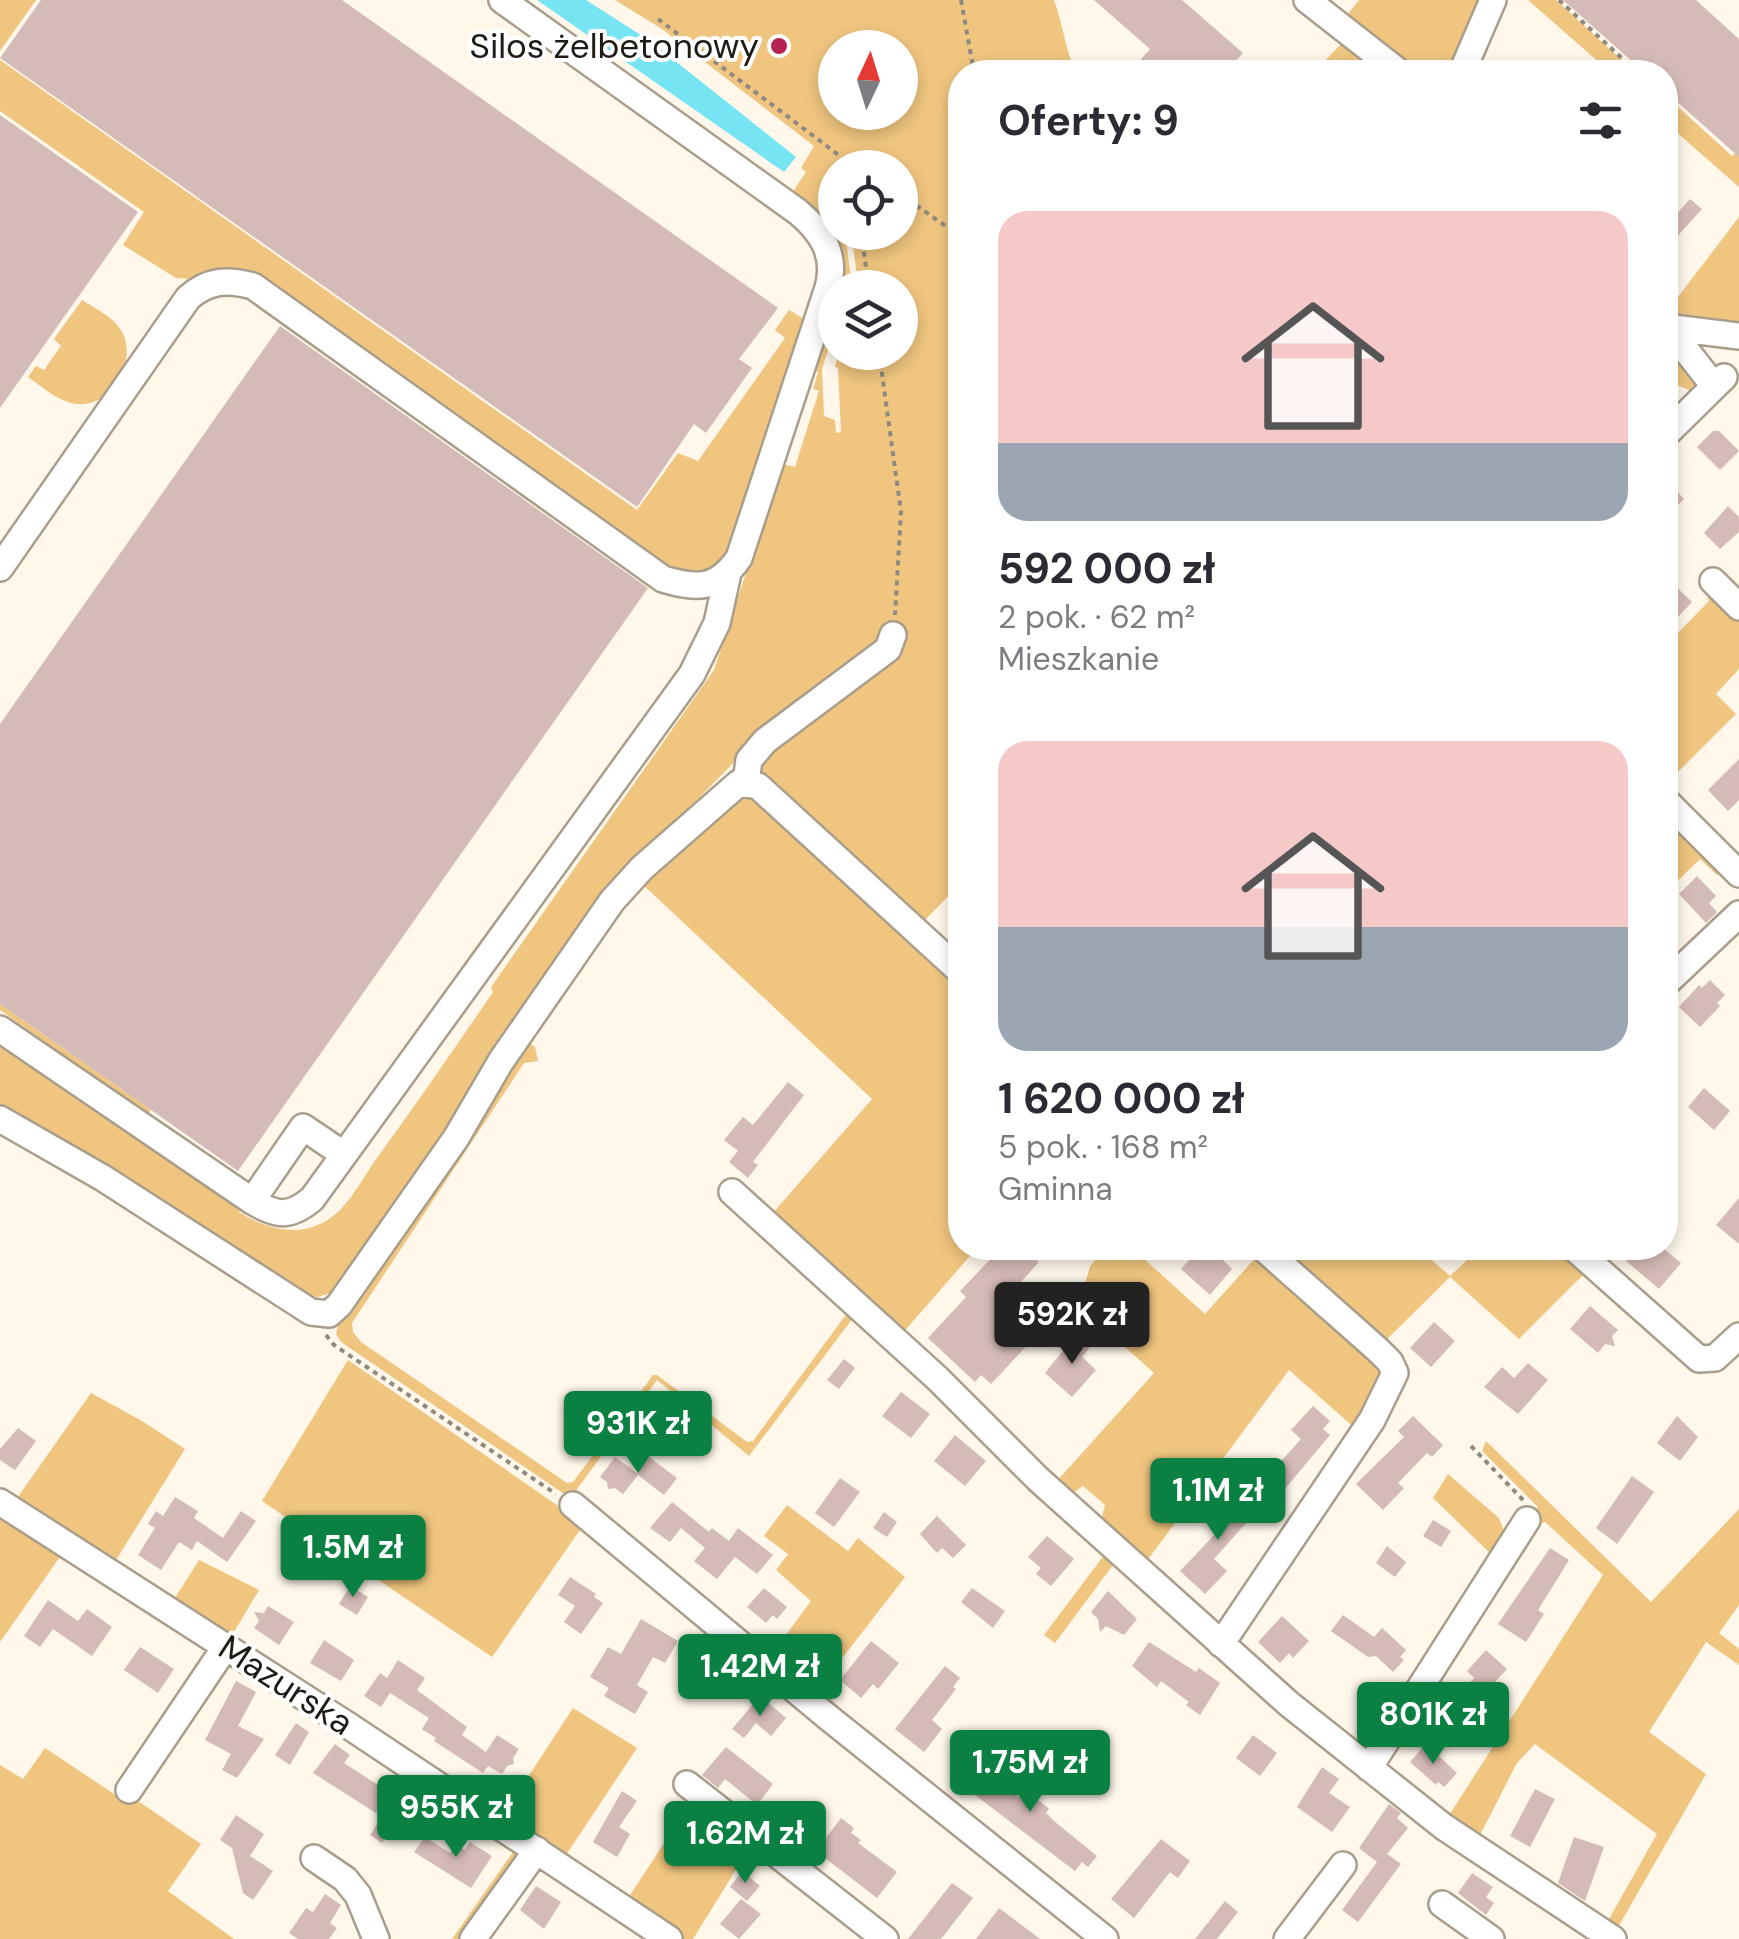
<!DOCTYPE html>
<html lang="pl">
<meta charset="utf-8">
<style>
body{margin:0;font-family:"DM Sans",sans-serif;background:#f7f7f7;color:#2b2b33;height:100vh;display:flex;flex-direction:column;font-size:38px;white-space:nowrap}
*{box-sizing:border-box;margin:0}
p{font-size:32px;color:#7c7c81}
.icon{flex:none;width:55px;height:55px;fill:none;stroke:currentColor;stroke-width:2;stroke-linecap:round;stroke-linejoin:round}
.map{position:relative;flex:1;overflow:hidden}
.side{position:absolute;left:948px;top:60px;width:730px;height:1200px;display:flex;flex-direction:column;background:#fff;border-radius:40px;box-shadow:0 5px 15px #0003}
.side>*{flex:none}
.needle{width:65px;rotate:4deg}
.buttons{position:absolute;left:818px;top:30px;display:grid;gap:20px}
.buttons a{display:grid;place-items:center;width:100px;height:100px;border-radius:50%;background:#fff;box-shadow:0 5px 15px #0003;font-size:50px}
.price{position:absolute;translate:-50% -85px;padding:0 22px;border-radius:10px;background:#0b8043;color:#fff;font-size:32px;line-height:65px;filter:drop-shadow(0 2px 5px #0008)}
.price::after{content:'';position:absolute;left:50%;top:60px;width:30px;height:22px;margin-left:-15px;background:inherit;clip-path:polygon(0 0,100% 0,50% 100%)}
.price.on{background:#222;color:#fff}
ul{padding:0;list-style:none}
li{display:grid;align-content:center;gap:20px;height:530px;padding:0 50px}
li span{display:grid;place-items:center;height:310px;border-radius:30px;color:#555}
li>.icon{margin-inline-start:auto}
span .icon{width:180px;height:180px;fill:#fffc;stroke-width:1}
li b{font-size:42px}
h2{display:flex;justify-content:space-between;align-items:center;height:120px;padding:0 50px;font-size:42px}
.map>svg:first-child{display:block}
</style>
<div class="map">
<svg width="1739" height="1939" viewBox="0 0 1739 1939">
<rect width="100%" height="100%" fill="#fef7ea"/>
<!-- green -->
<path fill="#efc57f" fill-rule="evenodd" d="M0 0H36L0 51Z
M615 0H1054C1063 24 1065 50 1076 72H960V884L924 921 960 954V965L740 756 630 869 336 1291 318 1297 306 1295 128 1180 0 1106V1036L242 1207 239 1212C266 1229 296 1238 326 1221 347 1209 361 1181 374 1162 415 1106 454 1049 493 992L491 987 714 670 782 464 795 467 819 391 813 389 818 372 811 370 835 294V329L822 369 824 416 835 420 836 433 841 432 838 369 835 366 839 353 900 352V288L854 287 857 275 851 233 900 232V168H835V232L845 233 851 278 848 287H837C837 236 835 223 792 193L806 172 801 168 814 146 662 29ZM835 48H900V112H835Z
M1359 0H1487L1454 72H1411L1344 19Z
M1528 0H1556L1627 65 1632 61 1644 72H1610Z
M1347 38 1389 72H1314Z
M0 60 637 510 678 453 698 461 785 338 775 330 789 310 804 319 728 556C709 573 693 579 669 567L255 276 215 273 193 279 176 278 123 245 144 212 0 111Z
M1665 95 1732 156 1739 149V187L1665 122Z
M1739 217V332L1665 323V301L1671 306Z
M82 300C94 308 112 316 120 329 140 358 113 408 77 404 58 402 43 387 28 377L36 366 44 370 61 346 54 339Z
M1665 337 1701 384 1696 393 1665 380Z
M1713 596 1739 616V669L1716 694 1736 714 1667 783 1721 837 1713 838 1665 790V646L1709 601 1707 598Z
M757 795 960 979V1248H977L900 1336 772 1214 872 1099 640 882 741 796Z
M1665 809 1722 871 1717 875 1700 859 1665 893Z
M0 1004 151 1110 148 1114 0 1010Z
M526 1041 535 1047 538 1061 524 1063 352 1323 353 1332 361 1342 567 1483 573 1482 653 1375H657L747 1442 753 1441 845 1316 844 1310 856 1314 749 1456 657 1380 575 1492 573 1500 341 1342 336 1334 339 1322Z
M1106 1248H1132L1205 1314 1257 1256 1249 1248H1255L1380 1365 1382 1377 1356 1429 1289 1370 1146 1562 1101 1521 1105 1505 1083 1486 1070 1495 1057 1481 1154 1373 1079 1306 1090 1266Z
M1273 1248H1418L1450 1276 1480 1248H1569L1587 1271 1519 1339 1450 1277 1381 1345Z
M348 1360 584 1524 492 1657 262 1501Z
M91 1393 142 1421 185 1449 113 1565 13 1504Z
M1486 1441 1651 1602 1739 1509V1605L1719 1633 1739 1649V1665L1706 1642 1649 1732 1706 1774 1617 1929 1551 1894 1548 1890 1549 1878 1554 1893 1584 1903 1609 1919 1657 1834 1535 1744 1517 1763 1479 1837 1448 1817 1603 1575 1545 1522 1536 1525 1539 1515 1537 1506 1482 1451Z
M1448 1474 1499 1518 1505 1534 1494 1557 1433 1498Z
M787 1505 848 1551 858 1538 905 1577 816 1692 797 1682 798 1671 785 1661 773 1665 771 1655 811 1601 776 1570 788 1554 764 1536Z
M0 1510 62 1554 0 1642Z
M1108 1550 1131 1573 1128 1577V1572L1119 1564 1113 1565 1055 1643 1044 1635Z
M199 1560 259 1590 231 1637 173 1601Z
M573 1708 637 1748 566 1855 504 1814Z
M45 1748 117 1796 122 1790 201 1844 168 1891 234 1939H0V1765L23 1779Z
M692 1800 750 1847 693 1939H682L580 1871V1865L629 1897Z
M483 1822 518 1846 520 1856 466 1939H452L513 1852 478 1830Z"/>
<!-- water -->
<path fill="#76e4f3" d="M537 0H586L650 41 796 157 784 172Z"/>
<!-- building -->
<path fill="#d5bbb7" d="M41 0H342L778 308 739 359 752 368 706 433 694 424 637 507 0 58Z
M1094 0H1182L1243 53 1226 72H1130L1150 49Z
M1563 0H1696L1739 39V157L1665 91V72H1644Z
M0 115 138 212 0 408Z
M1690 199 1702 209 1665 250V227Z
M280 326 648 588 238 1171 0 1004V724Z
M1713 431H1719L1739 451 1720 470 1697 447Z
M1665 478 1684 499 1665 518Z
M1728 506 1739 517V532L1720 549 1704 533Z
M1665 576 1692 602 1679 616 1673 610 1665 618Z
M1739 759V800L1728 811 1708 790Z
M1697 876 1716 896 1709 903 1717 912 1706 923 1679 894Z
M1710 980 1725 995 1717 1003 1720 1006 1700 1027 1679 1007 1699 985 1702 988Z
M788 1082 804 1095 753 1162 758 1165 748 1178 729 1162 738 1151 724 1140 743 1117 753 1125Z
M1704 1088 1730 1111 1714 1130 1688 1107Z
M1739 1198V1244L1716 1225Z
M1001 1248H1023L1039 1262 1000 1305 1035 1337 991 1384 981 1375 975 1382 928 1338 966 1297 960 1291Z
M1200 1248H1226L1219 1256 1232 1269 1210 1295 1181 1269Z
M1638 1248H1663L1681 1263 1659 1289 1626 1261Z
M1590 1306 1618 1330 1612 1336 1615 1346 1605 1344 1598 1353 1570 1329Z
M1434 1322 1455 1341 1431 1367 1410 1348Z
M1077 1333 1091 1346 1082 1357 1096 1370 1072 1397 1045 1373Z
M844 1359 855 1368 839 1389 827 1380Z
M1528 1363 1548 1380 1518 1414 1484 1387 1502 1367 1514 1378Z
M901 1392 930 1414 911 1438 882 1416Z
M1313 1406 1330 1421 1323 1429 1330 1435 1279 1496 1257 1477 1271 1461 1277 1466 1301 1439 1291 1430Z
M1413 1416 1443 1445 1432 1457 1427 1453 1398 1483 1404 1488 1383 1510 1356 1484 1404 1437 1398 1431Z
M1677 1416 1698 1437 1680 1461 1657 1443Z
M18 1428 36 1441 15 1470 0 1460V1449Z
M955 1435 986 1461 965 1486 934 1461Z
M615 1457 637 1473 649 1457 677 1478 664 1495 638 1475 623 1494 615 1488 608 1489 607 1482 600 1477Z
M1632 1476 1654 1492 1617 1544 1596 1528Z
M840 1478 860 1492 834 1527 815 1513Z
M1233 1492 1255 1513 1214 1559 1227 1571 1205 1594 1180 1571 1217 1532 1206 1521Z
M175 1497 198 1511 194 1518 223 1538 241 1511 256 1521 227 1562 197 1541 192 1550 179 1542 161 1570 138 1555 155 1528 148 1524 156 1511 163 1516Z
M672 1502 709 1532 712 1528 729 1541 738 1528 773 1555 757 1574 735 1557 717 1579 694 1561 705 1548 681 1528 670 1542 650 1528Z
M884 1512 897 1522 887 1537 873 1528Z
M937 1516 966 1545 953 1558 942 1548 937 1553 920 1534Z
M1433 1520 1451 1531 1441 1547 1423 1536Z
M1047 1536 1074 1559 1051 1586 1036 1574 1041 1568 1028 1557Z
M1387 1546 1406 1562 1395 1577 1376 1563Z
M1550 1548 1569 1560 1538 1610 1544 1614 1526 1642 1498 1624Z
M570 1577 596 1594 594 1597 603 1603 581 1634 564 1622 575 1606 558 1595Z
M350 1586 368 1597 357 1615 339 1604Z
M764 1588 787 1607 777 1619 773 1615 766 1623 747 1607Z
M972 1588 1005 1611 993 1628 961 1602Z
M1108 1591 1137 1619 1124 1635 1106 1626 1100 1632 1098 1619 1091 1612Z
M48 1600 78 1621 87 1609 112 1627 92 1656 53 1629 40 1647 24 1636Z
M268 1606 294 1622 279 1645 254 1628 259 1621 254 1612 264 1613Z
M1343 1615 1374 1637 1382 1628 1406 1650 1400 1657 1404 1660 1393 1672 1376 1656 1368 1657 1331 1631Z
M1282 1616 1309 1641 1293 1658 1289 1653 1280 1663 1258 1642Z
M641 1619 678 1641 665 1663 653 1657 637 1685 648 1692 635 1714 604 1696 609 1688 590 1677 608 1647 621 1654Z
M324 1640 354 1660 341 1681 310 1663Z
M871 1641 899 1663 878 1689 873 1684 861 1698 840 1680Z
M1149 1642 1196 1672 1199 1668 1220 1683 1200 1715 1186 1705 1189 1702 1161 1681 1157 1687 1132 1666Z
M140 1647 174 1669 158 1693 124 1670Z
M1486 1650 1507 1669 1472 1707 1480 1715 1462 1738 1438 1717 1474 1678 1467 1671Z
M398 1660 425 1678 417 1690 467 1727 462 1735 486 1752 497 1735 519 1749 513 1758 514 1764 507 1766 502 1774 488 1766 483 1773 434 1741 436 1738 422 1729 429 1718 390 1693 381 1707 364 1696 380 1673 387 1678Z
M945 1666 960 1678 953 1687 956 1689 932 1720 942 1729 924 1752 895 1729Z
M236 1681 256 1692 238 1726 264 1739 237 1778 222 1770 231 1754 205 1740Z
M760 1696 786 1718 771 1736 756 1723 744 1738 732 1729Z
M296 1723 309 1732 290 1765 275 1755Z
M1253 1735 1277 1753 1260 1776 1236 1758Z
M335 1744 350 1755 344 1763 389 1792 376 1813 313 1773Z
M1426 1744 1457 1773 1444 1787 1438 1782 1436 1785 1410 1762Z
M726 1747 773 1784 757 1805 725 1779 718 1788 702 1775Z
M1003 1751 1019 1765 1002 1784 1029 1805 1035 1797 1049 1809 1046 1813 1054 1821 1097 1856 1088 1867 1082 1862 1075 1871 975 1795 980 1789 976 1786 980 1779Z
M1322 1767 1339 1779 1329 1793 1350 1807 1332 1832 1297 1807Z
M1535 1789 1555 1799 1530 1847 1510 1836Z
M622 1791 637 1801 619 1827 630 1834 617 1857 593 1842Z
M1389 1804 1401 1813 1397 1818 1408 1828 1387 1854 1401 1864 1358 1922 1342 1910 1377 1862 1359 1848Z
M236 1815 264 1834 250 1856 273 1871 253 1900 243 1893 232 1848 220 1840Z
M382 1817 394 1825 382 1843 370 1835Z
M841 1818 854 1828 851 1833 861 1840 858 1843 897 1872 877 1898 816 1851Z
M425 1837 450 1853 455 1845 465 1850 470 1842 492 1856 471 1888 414 1852Z
M1574 1837 1604 1847 1585 1901 1558 1883Z
M1161 1839 1190 1861 1178 1878 1170 1872 1134 1918 1111 1899Z
M742 1871 760 1886 747 1901 730 1887Z
M1472 1873 1493 1887 1486 1897 1494 1903 1486 1915 1458 1893Z
M952 1883 973 1898 941 1939H908Z
M536 1886 561 1902 544 1929 520 1910Z
M325 1894 341 1905 330 1923 337 1928 329 1939H298L289 1933 306 1908 313 1912Z
M741 1899 761 1914 739 1939 720 1924Z
M1225 1901 1238 1912 1217 1939H1195Z
M999 1908 1040 1939H976Z"/>
<g fill="none" stroke-linecap="round" stroke-linejoin="round">
<!-- minor casing -->
<g stroke="#a99e8b" stroke-width="30">
<path id="minor" d="M1307 0 1399 72
M1462 72 1493 0
M1665 327 1739 336
M1665 329 1682 345 1714 386
M1665 435 1724 377
M0 568 188 298C208 280 227 279 253 286L663 579C697 589 717 590 739 558L828 288C837 255 822 232 798 212L502 0
M1713 581 1739 607
M746 782 749 760 765 741 888 649 893 635
M1665 800 1739 874
M1665 984 1739 914
M0 1029 252 1201C277 1216 289 1218 312 1199L692 674 717 623 728 573
M0 1119 103 1178 311 1312 329 1314 339 1305 456 1138 501 1061 612 901 642 868 739 783 758 786 960 971
M732 1192 937 1378 1038 1479 1289 1704 1444 1827 1613 1939
M252 1201 303 1127 343 1154
M1574 1248 1699 1359 1715 1358 1739 1336
M0 1502 349 1726 669 1939
M573 1505 829 1718 1105 1939
M1221 1644 1372 1420 1395 1373 1390 1362 1378 1350 1263 1248
M1369 1768 1527 1520
M687 1784 885 1939
M129 1790 226 1646
M314 1858 345 1879 358 1895 376 1939
M1442 1904 1491 1939
M473 1939 537 1850
M1287 1939 1343 1865"/>
</g>
<!-- path -->
<path stroke="#8f897f" stroke-width="4" stroke-dasharray="5 5" stroke-linecap="butt" d="M961 0 974 72
M1559 0 1626 62
M658 19 856 168
M900 194 960 236
M861 232 869 288
M879 352 901 512 895 615
M326 1335 334 1345 556 1494
M1471 1446 1524 1501"/>
<!-- minor -->
<use href="#minor" stroke="#fff" stroke-width="25"/>
</g>
<!-- markers -->
<circle fill="#b52450" stroke="#fff" stroke-width="4" cx="779" cy="46" r="10"/>
<g text-anchor="middle" dominant-baseline="central" stroke-width="8" stroke-linejoin="round" paint-order="stroke">
<!-- poi labels -->
<g font-size="35" fill="#1f1b14" stroke="#fff" text-anchor="end">
<text x="759" y="46">Silos żelbetonowy</text>
</g>
<!-- street labels -->
<g font-size="35" fill="#1f1b14" stroke="#fff">
<text transform="translate(286 1685) rotate(33)">Mazurska</text>
</g>
</g>
</svg>
<div class="buttons">
<a><svg class="needle" viewBox="-14 -14 28 28"><path d="M0-13l5 13h-10z" fill="#e53935"/><path d="M0 13l5-13h-10z" fill="#7c7c81"/></svg></a>
<a><svg class="icon" aria-label="locate" viewBox="0 0 24 24"><circle cx="12" cy="12" r="6"/><path d="M12 2v4M12 18v4M2 12h4M18 12h4"/></svg></a>
<a><svg class="icon" aria-label="layers" viewBox="0 0 24 24"><path d="M12 4l9 5-9 5-9-5zM3 14l9 5 9-5"/></svg></a>
</div>
<b class="price on" style="left:1072px;top:1367px">592K zł</b>
<b class="price" style="left:638px;top:1476px">931K zł</b>
<b class="price" style="left:1218px;top:1543px">1.1M zł</b>
<b class="price" style="left:353px;top:1600px">1.5M zł</b>
<b class="price" style="left:760px;top:1719px">1.42M zł</b>
<b class="price" style="left:1433px;top:1767px">801K zł</b>
<b class="price" style="left:1030px;top:1815px">1.75M zł</b>
<b class="price" style="left:456px;top:1860px">955K zł</b>
<b class="price" style="left:745px;top:1886px">1.62M zł</b>
<section class="side">
<h2>Oferty: 9<svg class="icon" aria-label="filters" viewBox="0 0 24 24"><path d="M4 7h16M4 17h16"/><circle cx="9" cy="7" r="2"/><circle cx="15" cy="17" r="2"/></svg></h2>
<ul>
<li><span style="background:linear-gradient(#f6c9c9 75%,#9aa5b1 0)"><svg class="icon" aria-label="home" viewBox="0 0 24 24"><path d="M3 11l9-7 9 7M6 9v11h12V9"/></svg></span><div><b>592 000 zł</b><p>2 pok. · 62 m²</p><p>Mieszkanie</p></div></li>
<li><span style="background:linear-gradient(#f6c9c9 60%,#9aa5b1 0)"><svg class="icon" aria-label="home" viewBox="0 0 24 24"><path d="M3 11l9-7 9 7M6 9v11h12V9"/></svg></span><div><b>1 620 000 zł</b><p>5 pok. · 168 m²</p><p>Gminna</p></div></li>
</ul>
</section>
</div>
